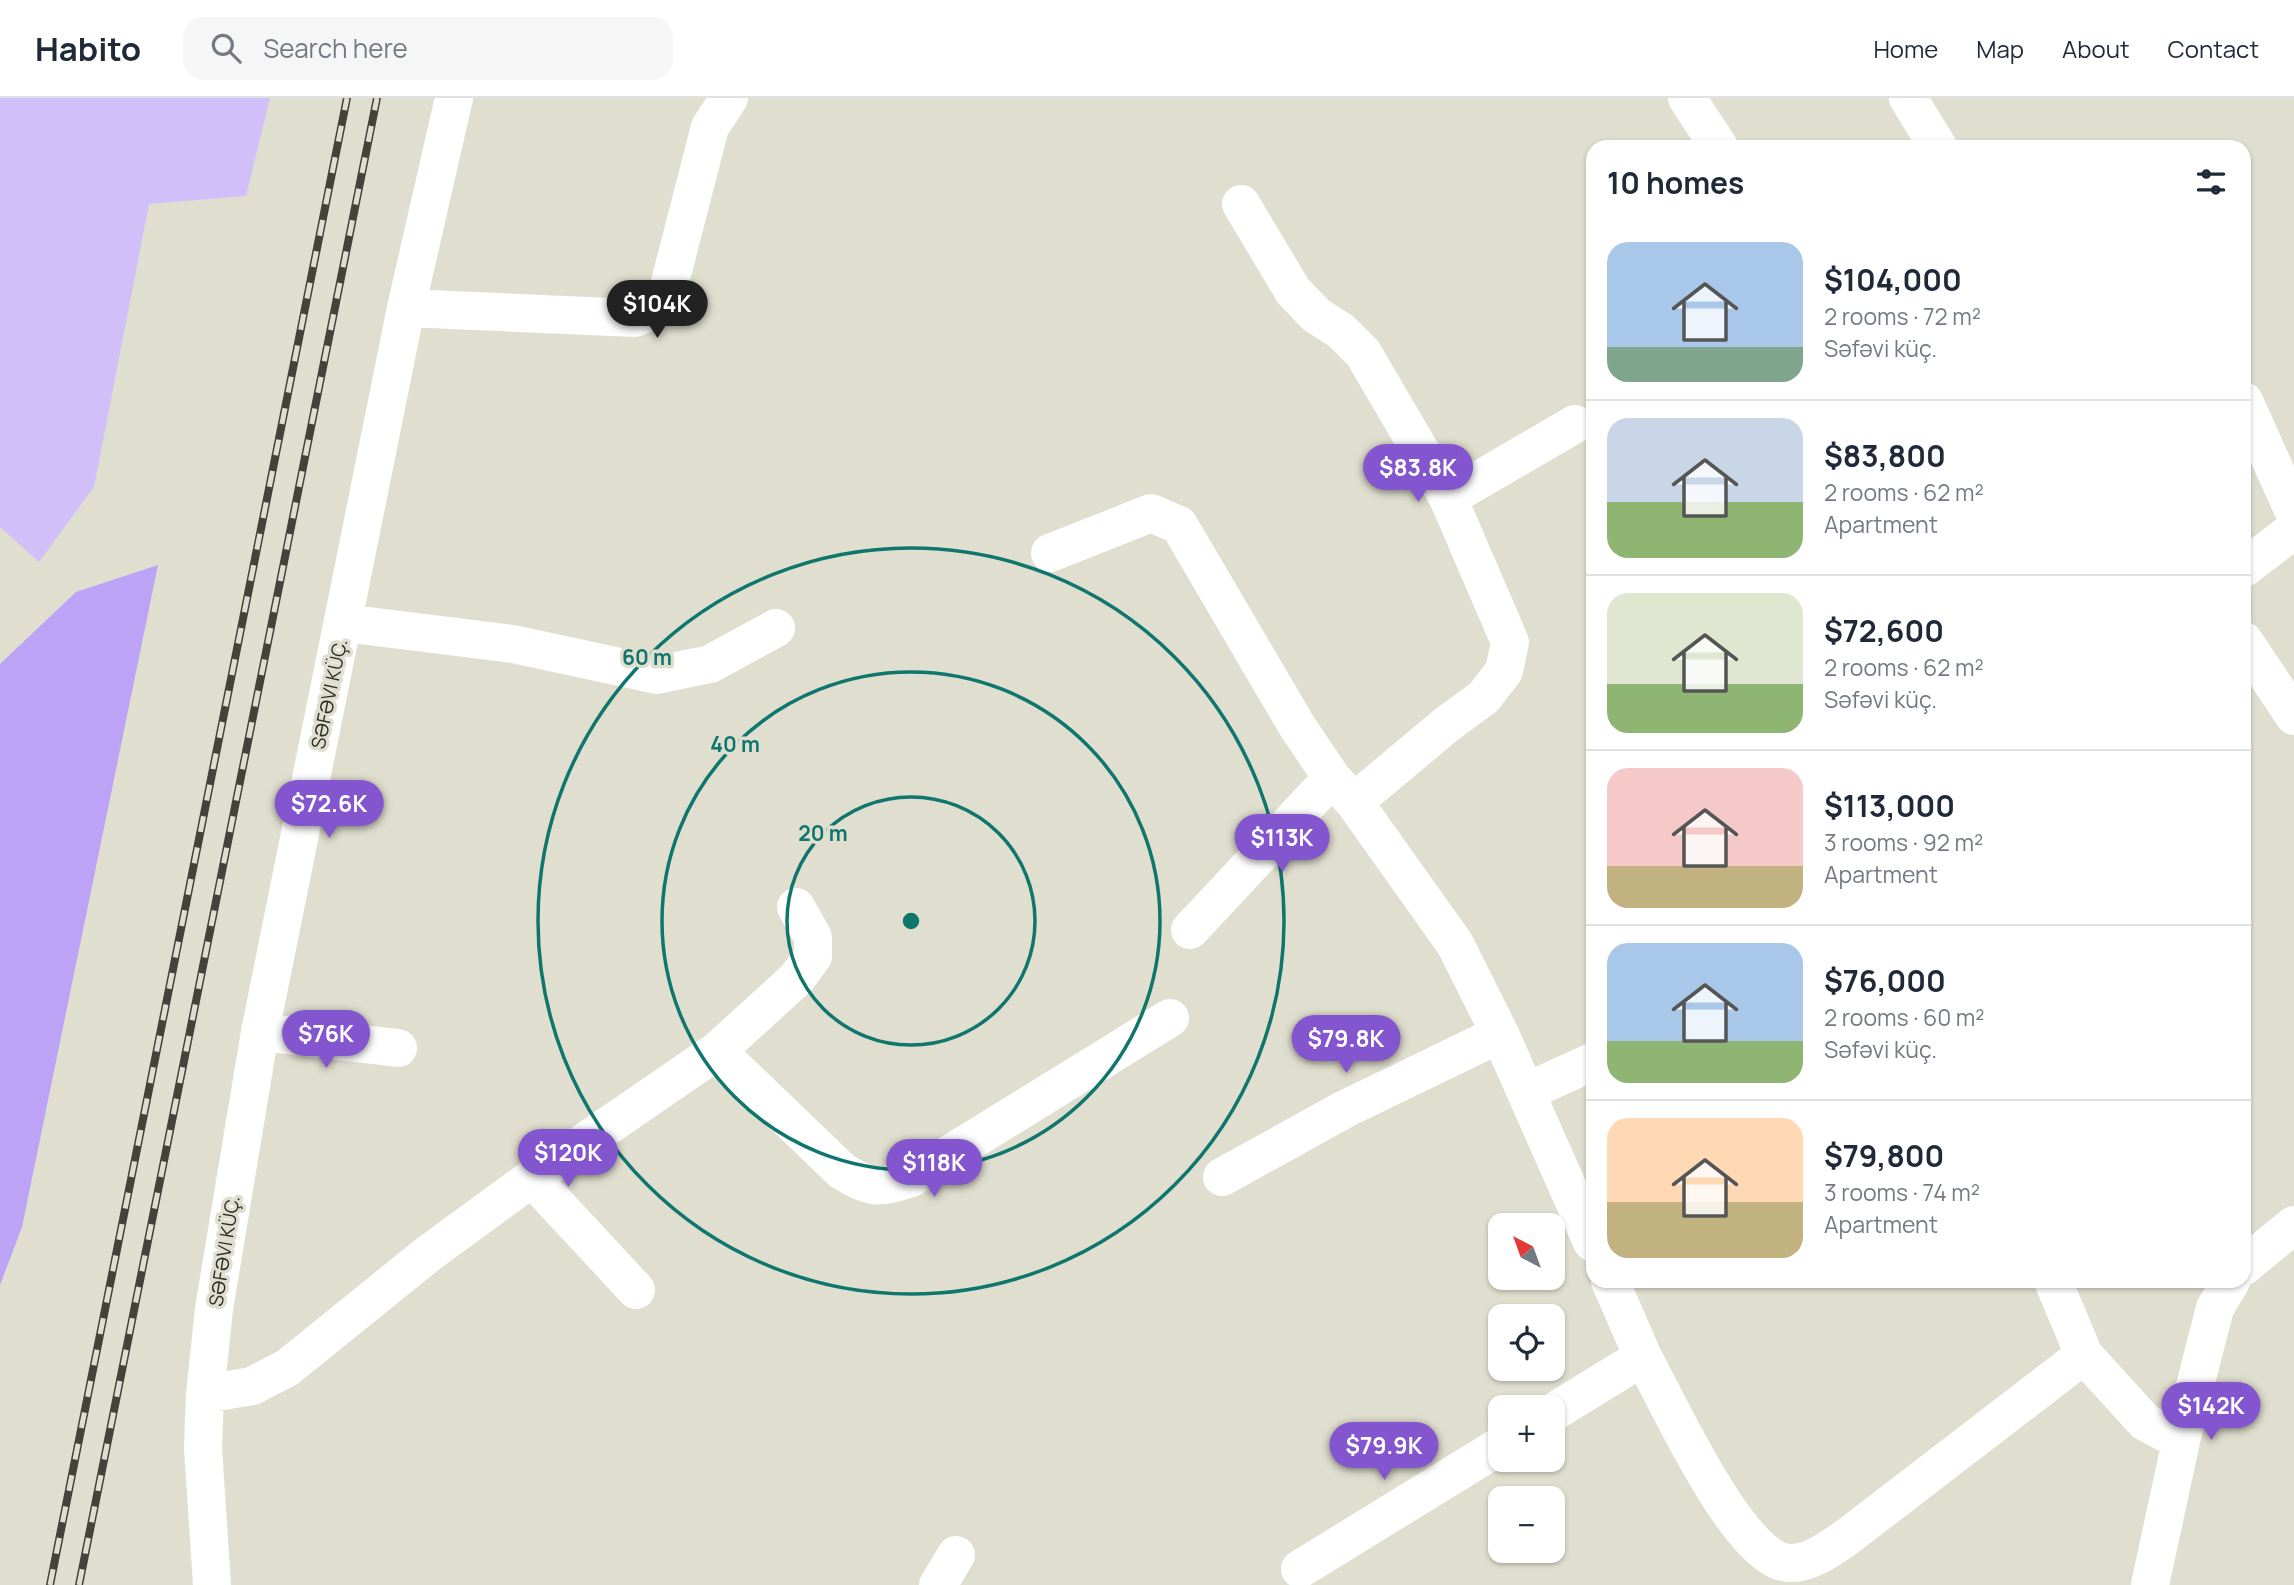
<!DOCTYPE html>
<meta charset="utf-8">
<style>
body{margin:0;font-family:Manrope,sans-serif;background:#f6f6f7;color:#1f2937;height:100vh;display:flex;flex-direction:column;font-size:26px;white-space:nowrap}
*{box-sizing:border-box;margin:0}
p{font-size:23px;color:#747a83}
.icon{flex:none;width:38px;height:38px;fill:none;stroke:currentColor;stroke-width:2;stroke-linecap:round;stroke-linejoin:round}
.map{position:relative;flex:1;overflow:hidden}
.side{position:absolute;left:1586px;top:42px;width:665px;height:1148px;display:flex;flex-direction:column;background:#fff;border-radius:21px;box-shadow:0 2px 5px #0004}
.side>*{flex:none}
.needle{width:46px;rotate:319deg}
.controls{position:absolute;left:1488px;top:1115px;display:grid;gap:14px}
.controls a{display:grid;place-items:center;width:77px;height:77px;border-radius:14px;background:#fff;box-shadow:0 2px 5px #0004;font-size:35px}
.price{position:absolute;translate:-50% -60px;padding:0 16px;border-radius:24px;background:#8356cf;color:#fff;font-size:23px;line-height:46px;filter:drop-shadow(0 2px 4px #0008)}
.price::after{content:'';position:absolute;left:50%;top:42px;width:21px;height:16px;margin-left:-10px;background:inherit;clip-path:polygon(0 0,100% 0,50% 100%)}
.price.current{background:#222;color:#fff}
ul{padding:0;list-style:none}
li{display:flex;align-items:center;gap:21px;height:175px;padding:0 21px}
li+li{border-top:2px solid #e0e1e3}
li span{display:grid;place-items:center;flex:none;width:196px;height:140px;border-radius:21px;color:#555}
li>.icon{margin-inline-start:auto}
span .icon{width:84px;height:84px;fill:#fffc;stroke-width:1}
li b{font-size:30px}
h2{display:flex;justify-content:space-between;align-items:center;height:84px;padding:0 21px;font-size:30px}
header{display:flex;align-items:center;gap:42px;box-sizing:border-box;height:98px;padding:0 35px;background:#fff;border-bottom:2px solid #e0e1e3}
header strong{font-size:33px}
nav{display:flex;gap:38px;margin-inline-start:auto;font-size:24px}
.search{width:490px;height:63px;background:#f6f6f7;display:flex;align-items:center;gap:18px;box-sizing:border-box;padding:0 24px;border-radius:21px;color:#747a83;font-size:26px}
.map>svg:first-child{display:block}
</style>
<header>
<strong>Habito</strong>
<div class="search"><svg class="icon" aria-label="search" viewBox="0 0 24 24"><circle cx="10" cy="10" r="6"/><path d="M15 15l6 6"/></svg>Search here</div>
<nav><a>Home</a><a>Map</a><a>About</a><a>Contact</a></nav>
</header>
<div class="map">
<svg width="2294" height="1487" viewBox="0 0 2294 1487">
<rect width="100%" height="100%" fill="#e0dfcf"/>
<!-- green -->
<path fill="#d0bff9" d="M0 0H270L246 98 149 106 94 389 39 464 0 429Z"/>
<!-- water -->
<path fill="#bca3f5" d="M158 467 22 1129 0 1187V566L76 494Z"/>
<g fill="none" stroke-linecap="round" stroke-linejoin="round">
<!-- street -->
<path stroke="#fff" stroke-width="38" d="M1687 0 1719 49
M1908 0 1938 49
M1241 106 1293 193 1316 217 1341 233 1363 255 1448 400 1510 544 1504 573 1484 599 1446 627 1354 704
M406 210 635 220 659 209 669 188 710 29 729 0
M2244 303 2294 414
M1448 400 1575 326
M1050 455 1151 415 1179 427 1297 628 1332 680 1354 704 1455 846 1500 936 1592 1144
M2244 470 2294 432
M344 525 513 546 657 577 710 566 776 530
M2244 543 2294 618
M1190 832 1332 680
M260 934 398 950
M717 953 842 1073C872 1091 878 1091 911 1080L1170 920
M1526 994 1592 964
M1222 1079 1345 1011 1500 936
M532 1080 636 1192
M2244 1168 2294 1127
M2053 1183 2084 1257 2145 1324 2181 1343
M1643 1259C1667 1302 1739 1463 1789 1465 1810 1466 1831 1450 1847 1439L2084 1257
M205 1296 252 1288 287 1270 428 1156 532 1080 717 953 797 880 813 858V839L796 809
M1552 1315 1643 1259 1610 1183
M1300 1471 1500 1348
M212 1487 203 1350 205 1296 214 1211 260 934 406 210 454 0
M938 1487 956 1457
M2150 1487 2181 1343 2215 1210 2231 1183"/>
<!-- rail casing -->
<g stroke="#43433c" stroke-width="8">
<path id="rail" d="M50 1487 347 0
M79 1487 377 0"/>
</g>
<!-- rail -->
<use href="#rail" stroke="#e0dfcf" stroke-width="5" stroke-dasharray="16" stroke-linecap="butt"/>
</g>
<!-- distance rings -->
<g fill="none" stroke="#0f766e" stroke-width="3.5">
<circle cx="911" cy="823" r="124"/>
<circle cx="911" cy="823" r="249"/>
<circle cx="911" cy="823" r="373"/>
</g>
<g text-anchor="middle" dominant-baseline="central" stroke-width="7" stroke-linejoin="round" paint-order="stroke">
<!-- street labels -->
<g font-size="19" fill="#2d2d27" stroke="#e0dfcf">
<text transform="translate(329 596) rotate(-78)">SƏFƏVI KÜÇ.</text>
<text transform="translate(224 1153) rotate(-81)">SƏFƏVI KÜÇ.</text>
</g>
</g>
<circle cx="911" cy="823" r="10" fill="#0f766e" stroke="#e0dfcf" stroke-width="3.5"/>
<g font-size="21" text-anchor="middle" font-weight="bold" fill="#0f766e" stroke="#e0dfcf" stroke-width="7" stroke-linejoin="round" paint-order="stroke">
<text x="647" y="567">60 m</text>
<text x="735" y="654">40 m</text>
<text x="823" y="743">20 m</text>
</g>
</svg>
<div class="controls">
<a><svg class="needle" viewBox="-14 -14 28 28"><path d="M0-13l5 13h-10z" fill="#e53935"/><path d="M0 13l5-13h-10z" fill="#747a83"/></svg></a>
<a><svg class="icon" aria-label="locate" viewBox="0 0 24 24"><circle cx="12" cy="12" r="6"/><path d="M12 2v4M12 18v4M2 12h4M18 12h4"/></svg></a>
<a>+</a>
<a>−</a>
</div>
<b class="price current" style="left:657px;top:242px">$104K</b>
<b class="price" style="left:1418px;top:406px">$83.8K</b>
<b class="price" style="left:329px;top:742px">$72.6K</b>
<b class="price" style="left:1282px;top:776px">$113K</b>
<b class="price" style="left:326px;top:972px">$76K</b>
<b class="price" style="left:1346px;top:977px">$79.8K</b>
<b class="price" style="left:568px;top:1091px">$120K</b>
<b class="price" style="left:934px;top:1101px">$118K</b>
<b class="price" style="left:2211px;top:1344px">$142K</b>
<b class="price" style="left:1384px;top:1384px">$79.9K</b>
<section class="side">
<h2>10 homes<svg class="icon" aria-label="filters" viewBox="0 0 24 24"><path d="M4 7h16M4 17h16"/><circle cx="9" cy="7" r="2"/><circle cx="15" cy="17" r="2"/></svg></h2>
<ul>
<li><span style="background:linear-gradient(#a9c7e8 75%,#7fa58c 0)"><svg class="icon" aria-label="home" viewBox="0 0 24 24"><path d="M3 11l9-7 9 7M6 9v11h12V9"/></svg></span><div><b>$104,000</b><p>2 rooms · 72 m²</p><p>Səfəvi küç.</p></div></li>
<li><span style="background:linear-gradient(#c9d6e8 60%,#8fb573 0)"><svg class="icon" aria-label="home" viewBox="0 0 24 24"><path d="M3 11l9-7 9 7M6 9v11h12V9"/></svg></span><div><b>$83,800</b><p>2 rooms · 62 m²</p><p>Apartment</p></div></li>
<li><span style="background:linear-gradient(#dfe7d0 65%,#8fb573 0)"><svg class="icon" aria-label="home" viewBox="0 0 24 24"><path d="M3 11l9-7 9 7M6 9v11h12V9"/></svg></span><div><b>$72,600</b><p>2 rooms · 62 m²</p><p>Səfəvi küç.</p></div></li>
<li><span style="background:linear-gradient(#f6c9c9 70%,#c2b280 0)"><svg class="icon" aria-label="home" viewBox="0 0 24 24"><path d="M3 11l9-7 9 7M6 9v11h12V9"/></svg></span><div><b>$113,000</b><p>3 rooms · 92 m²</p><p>Apartment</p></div></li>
<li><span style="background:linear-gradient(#a9c7e8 70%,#8fb573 0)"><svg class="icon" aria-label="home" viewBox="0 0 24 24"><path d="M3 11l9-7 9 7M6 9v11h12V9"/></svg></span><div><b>$76,000</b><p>2 rooms · 60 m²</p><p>Səfəvi küç.</p></div></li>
<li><span style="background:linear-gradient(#ffd9b3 60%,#c2b280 0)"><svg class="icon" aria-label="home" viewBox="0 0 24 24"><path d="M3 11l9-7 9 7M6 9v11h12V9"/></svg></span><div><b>$79,800</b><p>3 rooms · 74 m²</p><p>Apartment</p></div></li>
</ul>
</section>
</div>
